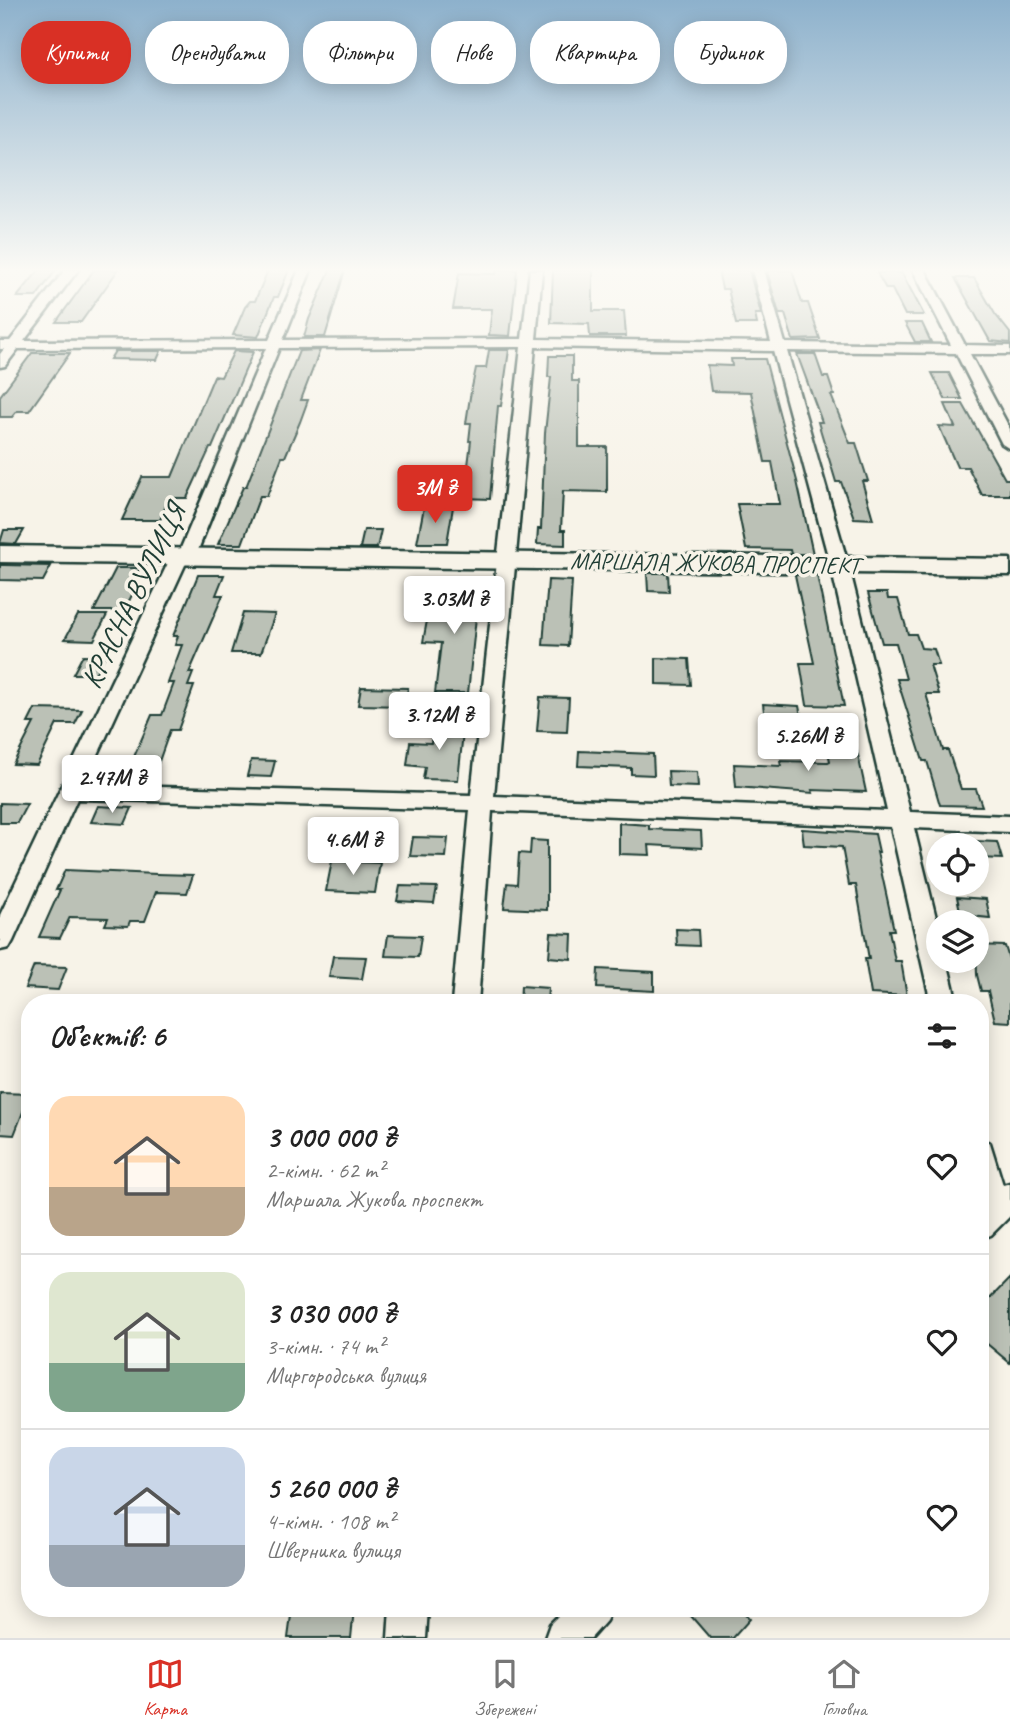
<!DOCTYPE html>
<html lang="uk">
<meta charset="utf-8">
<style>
body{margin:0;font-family:Caveat,sans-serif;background:#f6f6f6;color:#222;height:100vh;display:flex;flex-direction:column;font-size:26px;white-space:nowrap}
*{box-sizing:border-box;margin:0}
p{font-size:23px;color:#767676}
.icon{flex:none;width:38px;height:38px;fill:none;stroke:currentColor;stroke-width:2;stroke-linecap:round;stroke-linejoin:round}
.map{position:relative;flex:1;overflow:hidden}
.drawer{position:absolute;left:21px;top:994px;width:968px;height:623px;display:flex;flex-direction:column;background:#fff;border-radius:28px;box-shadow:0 4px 18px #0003}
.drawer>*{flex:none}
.hud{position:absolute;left:21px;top:21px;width:970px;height:63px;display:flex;gap:14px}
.tools{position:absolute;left:926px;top:833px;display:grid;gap:14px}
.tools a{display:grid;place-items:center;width:63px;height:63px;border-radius:50%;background:#fff;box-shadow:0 4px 18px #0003;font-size:35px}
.price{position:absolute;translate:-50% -60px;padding:0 16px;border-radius:7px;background:#fff;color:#222;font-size:23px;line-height:46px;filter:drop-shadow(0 2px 4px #0008)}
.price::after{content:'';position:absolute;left:50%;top:42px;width:21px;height:16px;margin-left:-10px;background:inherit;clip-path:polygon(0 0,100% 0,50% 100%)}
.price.active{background:#d93025;color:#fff}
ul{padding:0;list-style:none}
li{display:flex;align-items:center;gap:21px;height:175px;padding:0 28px}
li+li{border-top:2px solid #e0e0e0}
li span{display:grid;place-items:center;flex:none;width:196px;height:140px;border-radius:21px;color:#555}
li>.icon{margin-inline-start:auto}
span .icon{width:84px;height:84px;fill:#fffc;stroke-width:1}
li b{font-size:30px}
h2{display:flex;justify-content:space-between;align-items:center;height:84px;padding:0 28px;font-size:30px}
.pill{padding:0 24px;border-radius:28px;background:#fff;box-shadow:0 4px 18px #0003;font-size:24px;line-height:63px}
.pill.active{background:#d93025;color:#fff}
.tabs{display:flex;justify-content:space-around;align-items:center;height:98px;border-top:2px solid #e0e0e0;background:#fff;font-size:19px;color:#767676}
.tabs a{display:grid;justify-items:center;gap:4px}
.tabs .active{color:#d93025}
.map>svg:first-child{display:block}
</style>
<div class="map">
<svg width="1010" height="1638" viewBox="0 0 1010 1638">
<rect width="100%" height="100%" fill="#f7f3e8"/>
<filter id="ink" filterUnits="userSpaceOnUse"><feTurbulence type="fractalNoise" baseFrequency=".0143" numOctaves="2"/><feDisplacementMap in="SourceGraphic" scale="14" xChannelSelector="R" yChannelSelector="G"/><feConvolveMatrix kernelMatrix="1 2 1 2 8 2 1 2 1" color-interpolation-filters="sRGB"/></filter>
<g filter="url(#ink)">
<!-- building -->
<path fill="#bbc1b6" stroke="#1f3d34" stroke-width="2" d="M39 270H56L36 297H17Z
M94 270H118L81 322H56Z
M268 270H289L278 297H274L258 337 233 335 245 307 250 301H255Z
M330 270H345L325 337H304L309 319Z
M497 270H517L510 336 489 335 492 309H453L459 273 496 274Z
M553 270H593V311H624L626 336H590L589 324 551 323Z
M718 270H749L761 314H755L757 324H736L728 289H722Z
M792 270 802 303H808L820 339 793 340 785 314H779L767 271Z
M877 273H902L924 315H905L892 289H886Z
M955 278H974L995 314 1010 333V343L990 341Z
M905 323H922L931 342H915Z
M320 350 301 400H308L300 422 285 457H282L267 496H260L242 544H218L243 487H246L299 351Z
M489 350H509L501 406H498L490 499 464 498 471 441H469L471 423H466L470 397 476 368H486Z
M115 351H161L157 360 110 359Z
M234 351 253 352 212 448H210L187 498H169L160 520H122L142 477H172L214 376 221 377Z
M32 353H70L29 411H17L12 417H0V396Z
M797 354H815L823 377H828L834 395H831L850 443H856L868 481H862L873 519 854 518 841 482H836L818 422H822Z
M549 356H572V381H579V447H607V492L563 491 561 530H565V545L537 544 538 529H541L545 433 551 377H548Z
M731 359H765L797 481 813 554H791L790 550 746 549 737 504H780L772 462H765L751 392 711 391 707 365 732 366Z
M932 373H949L962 399H945Z
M945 404H963L1005 479H1010V495H982L968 467H957L939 426 955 427Z
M424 507H453L447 543H417Z
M4 530H24L16 544 0 543Z
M364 530H381L377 548H360Z
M0 565H4L51 566 43 581 0 580Z
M116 568H140L134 580 139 581 124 611H94Z
M647 573H668L669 592 648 591Z
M198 575H224L216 595H223L189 673H193L188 686H194L178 730H170L157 767 130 766 152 715H162L174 683H168L182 645H175L178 636H173Z
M795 575H817L844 706 807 705 800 663H814Z
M461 579H480L468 693H435L441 643 423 642 428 615H432L435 593H459Z
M548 580 572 581 568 646 543 645Z
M868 593H887L888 599H898L908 634H916L921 648 934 649 939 665H930L939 694H926L943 750H948L961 789H976L982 806 940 805 927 761H923L897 679H906L896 643H882Z
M243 613 275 614 261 653H231Z
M78 615H107L94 640 65 639Z
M83 655 105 656 95 674H73Z
M656 658 689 659 691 685 656 684Z
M361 687 408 688 405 706 358 705Z
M540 697 569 698 567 732 537 731Z
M763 704 799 706 802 721 765 719Z
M35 709 82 710 75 724H57L37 765 13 764 34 723H28Z
M434 722 464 723 458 780 423 779 425 767 407 765 410 742 431 743Z
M825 740 855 741 866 792 812 790 813 793 736 787 734 764 781 766 780 761 828 762 830 761Z
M579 751 653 754 654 775 631 774V768L578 766Z
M251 760 275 761 271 777 247 776Z
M668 771 697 772 698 787 669 786Z
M0 803 27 804 17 823H0Z
M98 806 132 808 125 824 91 822Z
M619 823 649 825V829L701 831 702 848 649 845 650 855 619 854Z
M802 829 875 834 879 852H877L894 930H889L895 961H901L907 996 871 994 865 959H869L856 885H849L842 847 804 845Z
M413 837 448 838 446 857 410 856Z
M531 840 547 841V910L504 908 507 883 517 884 519 853 530 854Z
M974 841 997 842 1002 859 979 858Z
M332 861 380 863 375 893 326 891Z
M65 870 157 874 193 875 187 893 156 892 145 921H130L128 926 105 925 108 918 70 917 60 938 39 937 60 890H56Z
M400 886 437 887 434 903 397 901Z
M957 897 986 899 990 918 961 915Z
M676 929 698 930 699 946 677 945Z
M551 933 572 934 571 959 549 957Z
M388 935 421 936 418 957 385 956Z
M976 945 1005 946 1010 962V1022L995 1021 988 991H981L977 975Z
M333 956 366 957 362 979 329 977Z
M34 966 67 967 58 990 25 988Z
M598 969 654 972V991L597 988Z
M521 986 548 988 547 1003H520Z
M0 1093 30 1094 14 1135 0 1134Z
M1010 1278V1363L980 1338V1309Z
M292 1608 354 1609 351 1638H288Z
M684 1608H740L750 1619 733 1638H710Z"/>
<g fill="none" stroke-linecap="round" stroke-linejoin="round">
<!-- street casing -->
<g stroke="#1f3d34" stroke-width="5">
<path id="street" d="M65 270H78L24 341 269 340 299 270H311L283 340 522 339 530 270H542L536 339 771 342 752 270H764L785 343 951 345 913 270H925L965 345 1010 346V354H970L1010 429V449L1002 444 956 353 787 351 850 571 910 812 1010 816V832L914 828 938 926V961H947L957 1003H931L891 827 492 811 478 1003H452L470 810 77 799 13 941 9 948 0 950V915L168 563 181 548 266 348 18 349 5 366 0 367V354L4 349H0V341H10ZM521 347 471 795 84 785 185 565 198 550 279 348ZM535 347 773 351 832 571 887 811 494 796Z
M980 1139 990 1143 1003 1185 1010 1183V1216L991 1235 980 1239Z
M390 1608H428L426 1638H388Z
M566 1608H612L606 1621 591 1638H545L550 1624Z"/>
</g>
<!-- secondary casing -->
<g stroke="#1f3d34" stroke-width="5">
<path id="secondary" d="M0 546 1010 559V575L0 562Z"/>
</g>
<!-- street -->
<use href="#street" fill="#f7f3e8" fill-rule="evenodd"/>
<!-- secondary -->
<use href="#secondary" fill="#f7f3e8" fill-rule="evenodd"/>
</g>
</g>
<!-- sky -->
<linearGradient id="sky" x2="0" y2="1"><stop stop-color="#8db1cc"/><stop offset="0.54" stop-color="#fbfaf5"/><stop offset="1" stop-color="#fbfaf5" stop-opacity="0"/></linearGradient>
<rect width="1010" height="500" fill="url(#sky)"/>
<g text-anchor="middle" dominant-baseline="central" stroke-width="7" stroke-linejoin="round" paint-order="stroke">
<!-- far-street labels -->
<g font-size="24" fill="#1f3d34" stroke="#f7f3e8">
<text transform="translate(715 563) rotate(1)">МАРШАЛА ЖУКОВА ПРОСПЕКТ</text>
</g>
<!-- street labels -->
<g font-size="30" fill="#1f3d34" stroke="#f7f3e8">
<text transform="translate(133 596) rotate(-64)">КРАСНА ВУЛИЦЯ</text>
</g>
</g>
</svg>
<div class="tools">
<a><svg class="icon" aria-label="locate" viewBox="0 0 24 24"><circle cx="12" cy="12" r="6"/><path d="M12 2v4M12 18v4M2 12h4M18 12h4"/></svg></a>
<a><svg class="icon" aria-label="layers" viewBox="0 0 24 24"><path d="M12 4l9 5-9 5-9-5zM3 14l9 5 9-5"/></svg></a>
</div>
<b class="price active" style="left:435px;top:525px">3M ₴</b>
<b class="price" style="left:454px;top:636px">3.03M ₴</b>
<b class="price" style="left:439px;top:752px">3.12M ₴</b>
<b class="price" style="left:808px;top:773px">5.26M ₴</b>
<b class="price" style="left:112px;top:815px">2.47M ₴</b>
<b class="price" style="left:353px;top:877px">4.6M ₴</b>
<div class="hud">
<a class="pill active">Купити</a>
<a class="pill">Орендувати</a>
<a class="pill">Фільтри</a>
<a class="pill">Нове</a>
<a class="pill">Квартира</a>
<a class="pill">Будинок</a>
</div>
<section class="drawer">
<h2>Об’єктів: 6<svg class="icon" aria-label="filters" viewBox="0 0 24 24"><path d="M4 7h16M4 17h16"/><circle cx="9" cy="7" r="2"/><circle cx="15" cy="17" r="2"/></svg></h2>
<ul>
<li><span style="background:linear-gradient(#ffd9b3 65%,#b9a48a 0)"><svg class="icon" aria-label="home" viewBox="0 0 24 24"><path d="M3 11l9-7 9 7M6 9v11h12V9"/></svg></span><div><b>3 000 000 ₴</b><p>2-кімн. · 62 m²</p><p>Маршала Жукова проспект</p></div><svg class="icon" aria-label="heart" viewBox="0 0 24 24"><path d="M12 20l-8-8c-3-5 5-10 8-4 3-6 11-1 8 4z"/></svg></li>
<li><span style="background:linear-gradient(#dfe7d0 65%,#7fa58c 0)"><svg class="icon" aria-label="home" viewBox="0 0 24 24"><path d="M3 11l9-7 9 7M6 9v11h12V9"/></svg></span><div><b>3 030 000 ₴</b><p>3-кімн. · 74 m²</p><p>Миргородська вулиця</p></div><svg class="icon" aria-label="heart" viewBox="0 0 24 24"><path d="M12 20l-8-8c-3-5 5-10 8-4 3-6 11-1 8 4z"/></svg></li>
<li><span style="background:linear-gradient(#c9d6e8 70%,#9aa5b1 0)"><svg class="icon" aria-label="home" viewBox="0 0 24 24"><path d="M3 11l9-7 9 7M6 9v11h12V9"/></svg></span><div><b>5 260 000 ₴</b><p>4-кімн. · 108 m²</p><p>Шверника вулиця</p></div><svg class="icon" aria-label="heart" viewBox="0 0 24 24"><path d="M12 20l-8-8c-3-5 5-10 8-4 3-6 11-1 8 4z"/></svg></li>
</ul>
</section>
</div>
<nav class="tabs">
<a class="active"><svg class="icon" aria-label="map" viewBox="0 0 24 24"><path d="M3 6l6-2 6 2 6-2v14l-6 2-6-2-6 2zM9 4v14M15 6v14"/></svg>Карта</a>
<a><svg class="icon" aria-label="saved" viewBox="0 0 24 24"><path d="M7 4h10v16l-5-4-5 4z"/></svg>Збережені</a>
<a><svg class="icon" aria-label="home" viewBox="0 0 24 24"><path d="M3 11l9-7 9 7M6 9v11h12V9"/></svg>Головна</a>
</nav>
